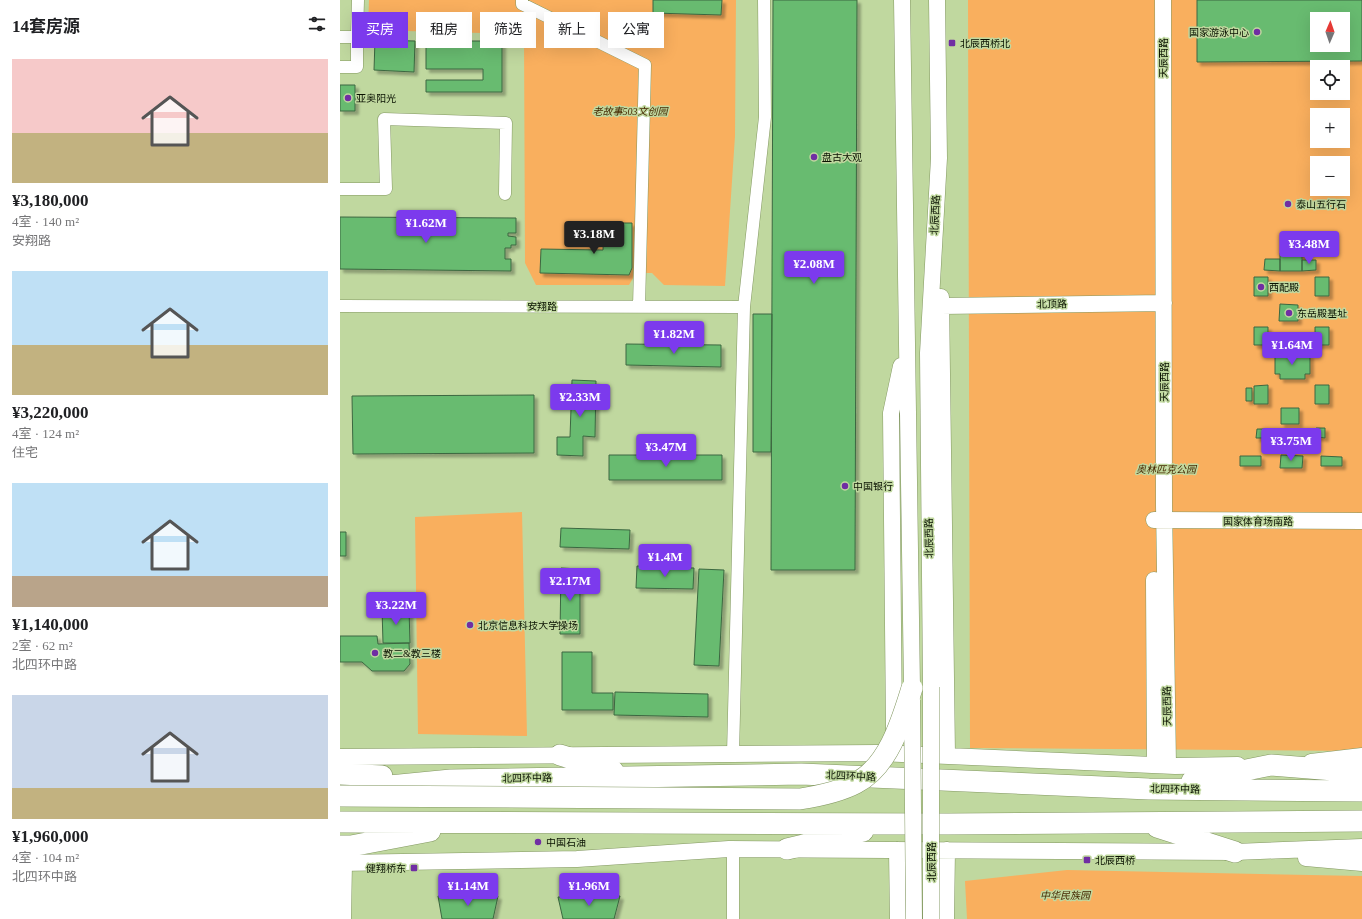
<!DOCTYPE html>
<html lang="zh">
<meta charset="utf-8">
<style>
body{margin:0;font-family:"Times New Roman","Noto Sans SC",serif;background:#f6f6f6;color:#202124;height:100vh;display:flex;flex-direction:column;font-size:15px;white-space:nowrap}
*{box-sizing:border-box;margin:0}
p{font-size:13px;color:#757577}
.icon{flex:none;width:22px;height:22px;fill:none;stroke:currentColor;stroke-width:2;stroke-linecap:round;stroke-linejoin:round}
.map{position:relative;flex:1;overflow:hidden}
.sheet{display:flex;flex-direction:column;background:#fff;width:340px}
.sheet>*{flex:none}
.banner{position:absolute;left:12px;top:12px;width:380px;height:36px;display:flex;gap:8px}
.needle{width:26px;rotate:2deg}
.tools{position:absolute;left:970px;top:12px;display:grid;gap:8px}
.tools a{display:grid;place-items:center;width:40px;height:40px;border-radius:0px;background:#fff;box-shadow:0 4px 16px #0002;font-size:20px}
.price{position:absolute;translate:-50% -34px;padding:0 9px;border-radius:4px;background:#7c3aed;color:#fff;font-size:13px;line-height:26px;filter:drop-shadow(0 1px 2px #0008)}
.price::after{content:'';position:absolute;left:50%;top:24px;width:12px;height:9px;margin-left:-6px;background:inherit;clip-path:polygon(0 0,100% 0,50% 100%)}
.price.selected{background:#222;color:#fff}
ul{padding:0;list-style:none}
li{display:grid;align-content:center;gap:8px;height:212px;padding:0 12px}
li span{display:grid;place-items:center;height:124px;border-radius:0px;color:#555}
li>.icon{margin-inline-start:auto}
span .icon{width:72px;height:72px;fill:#fffc;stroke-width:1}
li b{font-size:17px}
h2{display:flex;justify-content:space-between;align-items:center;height:48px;padding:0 12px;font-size:17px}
.tag{padding:0 14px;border-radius:0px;background:#fff;box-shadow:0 4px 16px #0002;font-size:14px;line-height:36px}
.tag.selected{background:#7c3aed;color:#fff}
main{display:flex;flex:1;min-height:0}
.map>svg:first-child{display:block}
</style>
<main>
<section class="sheet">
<h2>14套房源<svg class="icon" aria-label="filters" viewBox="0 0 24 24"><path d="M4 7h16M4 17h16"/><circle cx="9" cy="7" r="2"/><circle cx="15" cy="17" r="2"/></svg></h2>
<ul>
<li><span style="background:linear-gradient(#f6c9c9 60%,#c2b280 0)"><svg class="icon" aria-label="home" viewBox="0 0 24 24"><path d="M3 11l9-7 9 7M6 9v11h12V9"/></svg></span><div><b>¥3,180,000</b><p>4室 · 140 m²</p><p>安翔路</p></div></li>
<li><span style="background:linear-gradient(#bfe0f5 60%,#c2b280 0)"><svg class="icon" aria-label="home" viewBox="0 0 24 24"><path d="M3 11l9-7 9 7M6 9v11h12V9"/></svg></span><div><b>¥3,220,000</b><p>4室 · 124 m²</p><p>住宅</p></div></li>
<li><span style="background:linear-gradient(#bfe0f5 75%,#b9a48a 0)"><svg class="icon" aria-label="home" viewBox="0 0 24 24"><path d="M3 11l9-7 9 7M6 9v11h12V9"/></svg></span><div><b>¥1,140,000</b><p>2室 · 62 m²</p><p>北四环中路</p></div></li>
<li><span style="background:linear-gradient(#c9d6e8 75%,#c2b280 0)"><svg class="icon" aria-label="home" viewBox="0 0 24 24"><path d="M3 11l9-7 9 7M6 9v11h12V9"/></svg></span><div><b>¥1,960,000</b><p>4室 · 104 m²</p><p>北四环中路</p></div></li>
</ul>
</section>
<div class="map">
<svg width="1022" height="919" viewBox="0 0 1022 919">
<defs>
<filter id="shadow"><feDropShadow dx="3.5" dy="3.5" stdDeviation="1" flood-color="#0004"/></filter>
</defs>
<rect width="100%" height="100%" fill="#c0d89f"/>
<!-- green -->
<path fill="#f9af5e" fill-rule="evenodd" d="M29 0H396L395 136 385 286 324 285 312 273H296L289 285H196L185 263 184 34 28 30Z
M628 0H1022V751L630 748ZM977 19H1003V45H977ZM977 67H1003V93H977ZM977 115H1003V141H977ZM977 163H1003V189H977Z
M182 512 187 736 78 734 75 517Z
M727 870 1022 876V919H627L625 881Z"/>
<!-- building -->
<path fill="#67bb70" stroke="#3c6740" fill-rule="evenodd" filter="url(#shadow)" d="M313 0H382L381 15 313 13Z
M433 0H517L515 570H431Z
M857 0H1022V61L857 62ZM977 19H1003V45H977Z
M149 34H162V92H86V80H143V69H86V41H149Z
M35 40 75 41 74 72 34 70Z
M0 85H15V111H0Z
M0 217 176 218V233H168V236L176 237V245H171V248H165V259H171V271L0 269Z
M264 223H292V268L289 275 200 273 201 249 263 250Z
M962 252V271H940V253Z
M925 259H940V271L924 270Z
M962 260H976V270L962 271Z
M914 277H928V296H914Z
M975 277H989V296H975Z
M940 304 958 305V321H939Z
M413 314H432L431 452H413Z
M914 327H928V345H914Z
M975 327H989V345H975Z
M286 344 381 345V367L286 365Z
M935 355H970V374H965V379H940V374H935Z
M232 380 256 381 255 437 243 436V456L217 455V437H230Z
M928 385V404H914V386Z
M975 385H989V404H975Z
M906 388H912V401H906Z
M194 395V453L13 454 12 396Z
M941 408H959V424H941Z
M976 428H985V438L976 437Z
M917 429H926L925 438H916Z
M269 455H382V480H269Z
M941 455 963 456 962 468H940Z
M900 456H921V466H900Z
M981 456 1002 457V466H981Z
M221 528 290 530 289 549 220 547Z
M0 532H6V556H0Z
M297 566 354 568 353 589 296 588Z
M221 568 240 569V634H220Z
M359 569 384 570 379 666 354 665Z
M42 609H69L70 643H43Z
M0 636H37L38 644 69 643 70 664 64 671H32L22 662H0Z
M222 652H252V693H273V710H222Z
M275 692 368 694V717L274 715Z
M98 896H158L153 919H102Z
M280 896 274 919H223L218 897Z"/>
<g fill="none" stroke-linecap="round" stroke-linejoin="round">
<!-- street casing -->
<g stroke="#839862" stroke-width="13">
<path id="street" d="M182 0V4L305 65 299 307
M0 37H17V67H0
M17 37 18 0
M0 189H46L44 119 166 123 165 194
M0 306 404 307
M393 754 404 307 425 117 424 0
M393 849V919
M5 919 6 863"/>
</g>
<!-- secondary casing -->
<g stroke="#839862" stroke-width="17">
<path id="secondary" d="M562 0 572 688
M823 0 824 505 828 765
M601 297 607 755
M601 306 824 303
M814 520 1022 521
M814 580 815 764
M591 687 588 353 599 158 597 0
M554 730 551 413 561 366
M0 757 539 753 835 766 898 765
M971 762 1022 756
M557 850 558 919
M966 858 1022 863
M0 863 237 859 389 849 895 852 1022 847
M606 919 607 850"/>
</g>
<!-- highway casing -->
<g stroke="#839862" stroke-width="22">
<path id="highway" d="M220 755 273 771
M0 774 42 776
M852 781 931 765 994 770H1022
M19 789 111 780 461 774 809 789 1022 791
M0 822 608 824 1022 821
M817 827 895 852
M0 846H11L90 831
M447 849 523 831"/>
</g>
<!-- street -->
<use href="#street" stroke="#fff" stroke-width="12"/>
<!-- secondary -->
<use href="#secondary" stroke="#fff" stroke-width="16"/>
<!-- highway -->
<use href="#highway" stroke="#fff" stroke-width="21"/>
<!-- secondary-bridge casing -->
<g stroke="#839862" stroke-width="17" stroke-linecap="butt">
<path id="secondary-bridge" d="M572 700 574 919
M591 919V687"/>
</g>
<!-- highway-bridge casing -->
<g stroke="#839862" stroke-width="22" stroke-linecap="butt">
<path id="highway-bridge" d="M0 796 460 799C479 796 499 792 516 783 549 766 562 720 572 688"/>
</g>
<!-- secondary-bridge -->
<use href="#secondary-bridge" stroke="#fff" stroke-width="16"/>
<!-- highway-bridge -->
<use href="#highway-bridge" stroke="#fff" stroke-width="21"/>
</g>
<!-- markers -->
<g fill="#702ea3" stroke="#c0d89f" stroke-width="1.5">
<circle cx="917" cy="32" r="4"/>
<rect x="608" y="39" width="8" height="8" rx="2"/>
<circle cx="8" cy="98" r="4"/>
<circle cx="474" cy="157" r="4"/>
<circle cx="948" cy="204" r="4"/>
<circle cx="921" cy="287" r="4"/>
<circle cx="949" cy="313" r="4"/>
<circle cx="505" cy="486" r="4"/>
<circle cx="130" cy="625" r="4"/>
<circle cx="35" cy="653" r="4"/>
<circle cx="198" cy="842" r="4"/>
<rect x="743" y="856" width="8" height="8" rx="2"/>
<rect x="70" y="864" width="8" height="8" rx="2"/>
</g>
<g text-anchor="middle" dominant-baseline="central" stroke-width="3" stroke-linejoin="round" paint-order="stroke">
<!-- poi labels -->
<g font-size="10" fill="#091100" stroke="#c0d89f" text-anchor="start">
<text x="909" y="32" text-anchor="end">国家游泳中心</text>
<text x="620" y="43">北辰西桥北</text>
<text x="16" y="98">亚奥阳光</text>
<text x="482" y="157">盘古大观</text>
<text x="956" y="204">泰山五行石</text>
<text x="929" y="287">西配殿</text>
<text x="957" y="313">东岳殿基址</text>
<text x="513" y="486">中国银行</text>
<text x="138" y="625">北京信息科技大学操场</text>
<text x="43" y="653">教二&amp;教三楼</text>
<text x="206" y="842">中国石油</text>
<text x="755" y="860">北辰西桥</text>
<text x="66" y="868" text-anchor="end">健翔桥东</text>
</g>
<!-- street labels -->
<g font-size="10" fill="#091100" stroke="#c0d89f">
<text transform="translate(823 58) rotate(-90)">天辰西路</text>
<text transform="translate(595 215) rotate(-87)">北辰西路</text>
<text transform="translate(712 304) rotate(-1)">北顶路</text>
<text x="202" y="306">安翔路</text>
<text transform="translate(824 382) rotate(-90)">天辰西路</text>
<text x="918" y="521">国家体育场南路</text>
<text transform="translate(589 538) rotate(-91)">北辰西路</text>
<text transform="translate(827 706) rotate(-91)">天辰西路</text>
<text transform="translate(511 776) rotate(3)">北四环中路</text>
<text transform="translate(187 778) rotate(-1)">北四环中路</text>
<text transform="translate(835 789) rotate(1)">北四环中路</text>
<text transform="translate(591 862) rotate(-90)">北辰西路</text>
</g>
<!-- park labels -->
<g font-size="10" font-style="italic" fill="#462802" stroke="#c0d89f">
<text x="290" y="111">老故事503文创园</text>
<text x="826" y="469">奥林匹克公园</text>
<text x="725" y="895">中华民族园</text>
</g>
</g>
</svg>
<div class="tools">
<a><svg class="needle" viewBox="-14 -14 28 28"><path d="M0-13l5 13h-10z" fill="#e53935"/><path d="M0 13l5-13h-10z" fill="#757577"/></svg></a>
<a><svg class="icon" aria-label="locate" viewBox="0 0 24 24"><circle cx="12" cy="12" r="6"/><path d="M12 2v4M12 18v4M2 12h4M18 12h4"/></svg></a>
<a>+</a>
<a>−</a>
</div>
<b class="price" style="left:86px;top:244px">¥1.62M</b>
<b class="price selected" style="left:254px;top:255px">¥3.18M</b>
<b class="price" style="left:969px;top:265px">¥3.48M</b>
<b class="price" style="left:474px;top:285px">¥2.08M</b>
<b class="price" style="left:334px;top:355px">¥1.82M</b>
<b class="price" style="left:952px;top:366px">¥1.64M</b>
<b class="price" style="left:240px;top:418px">¥2.33M</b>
<b class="price" style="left:951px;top:462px">¥3.75M</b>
<b class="price" style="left:326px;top:468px">¥3.47M</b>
<b class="price" style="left:325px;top:578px">¥1.4M</b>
<b class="price" style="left:230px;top:602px">¥2.17M</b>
<b class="price" style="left:56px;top:626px">¥3.22M</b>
<b class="price" style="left:128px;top:907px">¥1.14M</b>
<b class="price" style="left:249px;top:907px">¥1.96M</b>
<div class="banner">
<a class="tag selected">买房</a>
<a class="tag">租房</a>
<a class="tag">筛选</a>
<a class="tag">新上</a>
<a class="tag">公寓</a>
</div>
</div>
</main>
